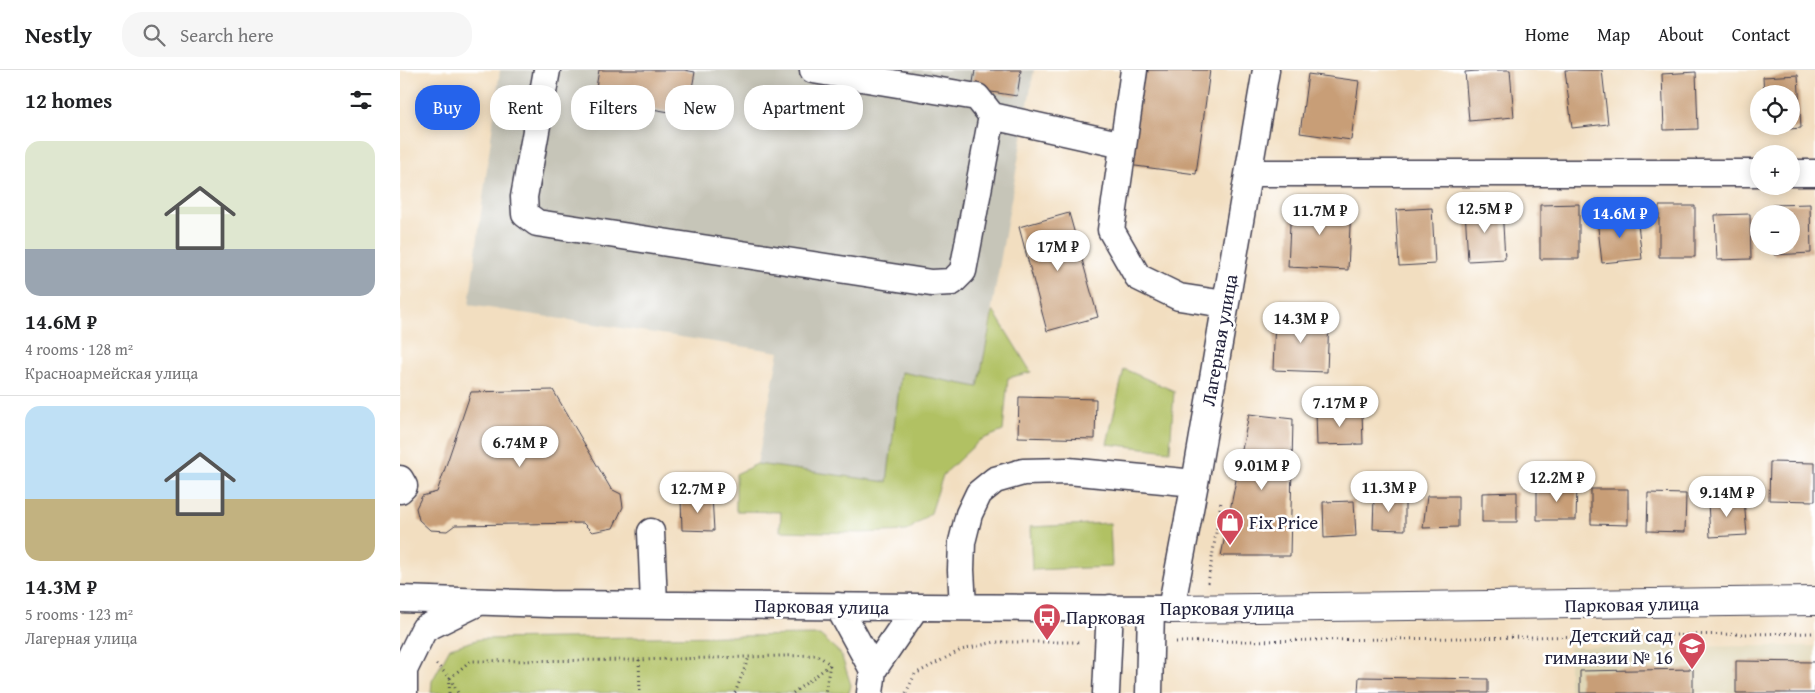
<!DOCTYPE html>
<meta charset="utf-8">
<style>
body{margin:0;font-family:"Gentium Book Plus",serif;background:#f6f6f6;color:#202124;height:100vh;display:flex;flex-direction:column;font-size:19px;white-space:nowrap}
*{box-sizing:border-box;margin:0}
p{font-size:16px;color:#757577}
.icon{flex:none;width:28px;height:28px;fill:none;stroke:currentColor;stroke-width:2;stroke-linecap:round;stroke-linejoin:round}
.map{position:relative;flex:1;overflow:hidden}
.drawer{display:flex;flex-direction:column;background:#fff;width:400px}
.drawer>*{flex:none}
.banner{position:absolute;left:15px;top:15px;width:475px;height:45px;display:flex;gap:10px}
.buttons{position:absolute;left:1350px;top:15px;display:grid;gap:10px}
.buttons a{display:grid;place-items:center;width:50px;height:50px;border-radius:50%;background:#fff;box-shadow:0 2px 12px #0003;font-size:25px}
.price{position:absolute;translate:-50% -42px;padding:0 11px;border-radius:18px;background:#fff;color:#222;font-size:16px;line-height:32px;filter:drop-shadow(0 1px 2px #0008)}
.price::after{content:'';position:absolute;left:50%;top:30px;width:15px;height:11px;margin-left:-8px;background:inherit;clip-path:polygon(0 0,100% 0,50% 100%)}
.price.selected{background:#2563eb;color:#fff}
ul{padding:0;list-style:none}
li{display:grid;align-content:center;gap:10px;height:265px;padding:0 25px}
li+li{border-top:1px solid #e0e0e0}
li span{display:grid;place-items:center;height:155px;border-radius:15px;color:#555}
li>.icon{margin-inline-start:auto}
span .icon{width:90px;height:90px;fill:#fffc;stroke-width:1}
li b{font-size:21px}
h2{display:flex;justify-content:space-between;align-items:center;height:60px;padding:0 25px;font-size:21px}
.tag{padding:0 18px;border-radius:20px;background:#fff;box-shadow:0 2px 12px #0003;font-size:18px;line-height:45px}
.tag.selected{background:#2563eb;color:#fff}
header{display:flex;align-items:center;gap:30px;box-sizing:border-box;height:70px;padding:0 25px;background:#fff;border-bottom:1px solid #e0e0e0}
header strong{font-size:24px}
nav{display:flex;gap:28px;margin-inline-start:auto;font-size:18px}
.search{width:350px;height:45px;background:#f6f6f6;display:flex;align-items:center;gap:12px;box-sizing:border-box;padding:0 18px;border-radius:20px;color:#757577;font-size:19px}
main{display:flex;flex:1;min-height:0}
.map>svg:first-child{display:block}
</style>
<header>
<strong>Nestly</strong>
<div class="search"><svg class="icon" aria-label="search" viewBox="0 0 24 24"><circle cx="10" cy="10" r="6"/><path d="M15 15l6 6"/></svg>Search here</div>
<nav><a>Home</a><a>Map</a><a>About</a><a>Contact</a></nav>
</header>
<main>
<section class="drawer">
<h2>12 homes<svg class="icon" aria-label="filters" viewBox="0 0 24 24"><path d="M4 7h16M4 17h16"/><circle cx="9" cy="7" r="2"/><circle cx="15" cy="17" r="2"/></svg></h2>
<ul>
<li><span style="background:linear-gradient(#dfe7d0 70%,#9aa5b1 0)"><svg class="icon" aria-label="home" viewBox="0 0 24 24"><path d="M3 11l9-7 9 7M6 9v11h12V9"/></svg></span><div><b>14.6M ₽</b><p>4 rooms · 128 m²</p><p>Красноармейская улица</p></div></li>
<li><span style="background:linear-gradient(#bfe0f5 60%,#c2b280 0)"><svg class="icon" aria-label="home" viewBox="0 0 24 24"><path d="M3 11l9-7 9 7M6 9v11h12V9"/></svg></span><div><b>14.3M ₽</b><p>5 rooms · 123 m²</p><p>Лагерная улица</p></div></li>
</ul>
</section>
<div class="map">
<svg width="1415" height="623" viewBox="0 0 1415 623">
<rect width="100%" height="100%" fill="#fff"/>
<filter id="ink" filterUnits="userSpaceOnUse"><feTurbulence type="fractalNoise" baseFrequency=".02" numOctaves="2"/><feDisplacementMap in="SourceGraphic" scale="10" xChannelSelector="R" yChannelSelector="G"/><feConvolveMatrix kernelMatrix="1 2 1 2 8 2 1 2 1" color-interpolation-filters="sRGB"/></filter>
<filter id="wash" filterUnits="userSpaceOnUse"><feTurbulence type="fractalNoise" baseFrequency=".0096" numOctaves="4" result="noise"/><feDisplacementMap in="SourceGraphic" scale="20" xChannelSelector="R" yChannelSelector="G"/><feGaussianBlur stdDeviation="1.12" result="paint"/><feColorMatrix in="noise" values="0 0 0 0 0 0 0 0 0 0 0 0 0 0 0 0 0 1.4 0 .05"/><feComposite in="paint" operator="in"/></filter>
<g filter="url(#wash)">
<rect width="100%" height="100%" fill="#f2dec0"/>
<!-- built -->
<path fill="#e0d7b7" d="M1415 576V623H1169V577Z"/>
<!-- industrial -->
<path fill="#c6c5b8" d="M100 0H634L578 317 501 302 487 412 357 394 379 282 69 235Z"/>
<!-- green -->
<path fill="#b1c164" stroke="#6a7250" d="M593 240 631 302 608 308 603 361 580 370 543 405 531 443 507 461 461 463 380 461 381 442 336 441V404L357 394 487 412 501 302 578 317Z
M724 299 774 321 770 381 707 374Z
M710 453 712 497 632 500 630 457Z
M420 565 441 584 451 615 449 623H31L32 611 50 578 80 569Z"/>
<g id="blocks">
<!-- building -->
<path fill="#c89e77" d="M199 0H284L295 2 287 45 194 29Z
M575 0H621L617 26 572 19Z
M741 0H810L796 104 728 95Z
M1089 0H1110L1114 47 1069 51 1065 2Z
M1165 0H1202L1208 54 1172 58Z
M1296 2 1298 59 1264 60 1262 4Z
M908 4 959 11 951 70 900 63Z
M1398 5 1401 58 1367 61 1366 56H1391V24H1364L1363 7Z
M891 133 951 135 948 200 888 197Z
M1179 134V189H1140V135Z
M1410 134 1411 183 1374 185 1373 176H1391V144H1372V135Z
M1259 136H1295V187H1259Z
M1032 138 1035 194 999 196 996 140Z
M1102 138 1105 189 1068 191 1065 139Z
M669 143 698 247 647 261 619 157Z
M1350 144 1351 189 1317 190 1315 145Z
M1237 145 1242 189 1202 193 1197 149Z
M875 246 929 248 927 302 873 300Z
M153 320 211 419 221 424 223 437 213 458 192 462 183 453 55 455 47 461 30 460 19 450 16 438 22 426 37 422 71 322Z
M619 327 696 329 695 369 618 367Z
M962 341 963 374 917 375 916 342Z
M849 344 893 349 890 486H821Z
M1370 392 1415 393V431L1369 430Z
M1137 416H1177L1176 450H1137Z
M1191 419H1228V455L1191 454Z
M1117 422V452H1082V423Z
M1248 423 1286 424 1285 462 1247 461Z
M312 425 314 461 282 460 281 429Z
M1027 426H1058V457L1023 458Z
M974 427H1005V460L973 459Z
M1344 429 1347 465 1310 467 1308 432Z
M954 431 956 466 924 468 923 432Z
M1336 591 1415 592V623H1336Z
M1293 599V623H1180V601Z
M959 607 1088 609V623H958Z"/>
</g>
</g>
<g filter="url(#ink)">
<use href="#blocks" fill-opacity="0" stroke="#413e4f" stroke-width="1"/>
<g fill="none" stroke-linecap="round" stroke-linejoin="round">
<!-- minor casing -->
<g stroke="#413e4f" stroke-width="29">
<path id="minor" d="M147 0 124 127 125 144 137 153 531 213 552 212 563 201 592 46
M413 0 577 27 592 46 723 75
M734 0 711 160 738 207 779 227 825 234
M849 103H1359
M1391 103H1415
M0 409 4 416 0 420
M251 462 254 534
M0 529 150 534 771 539 795 413 866 0
M438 536 473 600
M563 537 561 500 562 472 569 444 579 423 595 410 623 402 668 401 795 413
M4 623V600L24 559 77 533
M470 623 473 600 516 537
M706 623 710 538
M749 623 751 539"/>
</g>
<!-- major casing -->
<g stroke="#413e4f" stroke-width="30">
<path id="major" d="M771 539 1415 531"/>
</g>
<!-- path -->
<path stroke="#413e4f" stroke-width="3" stroke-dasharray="1 4" stroke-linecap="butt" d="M808 513 821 432
M776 572 1415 563
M239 590 240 623
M36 594 50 608 58 623
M49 623 50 608 70 591 239 590 417 585 430 594 425 623
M335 623 349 587
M393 623 430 595
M506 623 515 604 561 580 595 572H682"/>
<!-- minor -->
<use href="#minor" stroke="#fff" stroke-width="26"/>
<!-- major -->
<use href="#major" stroke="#fff" stroke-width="28"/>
</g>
</g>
<!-- icons -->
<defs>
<g id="shop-pin" transform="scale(1.4375)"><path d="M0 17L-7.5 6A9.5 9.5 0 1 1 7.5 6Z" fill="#d1495b" stroke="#fff"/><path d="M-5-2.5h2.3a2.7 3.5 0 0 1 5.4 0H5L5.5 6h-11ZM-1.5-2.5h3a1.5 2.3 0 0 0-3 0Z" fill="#fff"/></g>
<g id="bus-pin" transform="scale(1.4375)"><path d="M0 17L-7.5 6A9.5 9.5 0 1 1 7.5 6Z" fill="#d1495b" stroke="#fff"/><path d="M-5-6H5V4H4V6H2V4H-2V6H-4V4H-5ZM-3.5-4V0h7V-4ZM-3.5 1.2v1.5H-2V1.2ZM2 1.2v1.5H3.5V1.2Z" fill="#fff"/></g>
<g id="school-pin" transform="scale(1.4375)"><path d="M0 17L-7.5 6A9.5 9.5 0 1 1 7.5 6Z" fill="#d1495b" stroke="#fff"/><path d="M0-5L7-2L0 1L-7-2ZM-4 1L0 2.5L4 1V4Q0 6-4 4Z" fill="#fff"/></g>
</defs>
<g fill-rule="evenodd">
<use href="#shop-pin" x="830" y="452"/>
<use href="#bus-pin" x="647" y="547"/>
<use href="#school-pin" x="1292" y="576"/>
</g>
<g text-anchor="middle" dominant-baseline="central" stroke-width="5" stroke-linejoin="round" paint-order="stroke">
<!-- street labels -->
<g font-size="19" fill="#22223b" stroke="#fff">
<text transform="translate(819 270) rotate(-80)">Лагерная улица</text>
<text transform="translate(1232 534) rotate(-1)">Парковая улица</text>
<text transform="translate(422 536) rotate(1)">Парковая улица</text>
<text x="827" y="538">Парковая улица</text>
</g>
<!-- poi labels -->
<g font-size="19" fill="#22223b" stroke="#fff" text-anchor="start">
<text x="849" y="452">Fix Price</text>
<text x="666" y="547">Парковая</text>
<text x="1273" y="565" text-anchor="end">Детский сад<tspan x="1273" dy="22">гимназии № 16</tspan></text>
</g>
</g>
</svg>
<div class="buttons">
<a><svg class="icon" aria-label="locate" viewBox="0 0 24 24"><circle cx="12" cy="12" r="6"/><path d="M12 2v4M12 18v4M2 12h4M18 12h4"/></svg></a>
<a>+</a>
<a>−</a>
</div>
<b class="price" style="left:1085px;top:164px">12.5M ₽</b>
<b class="price" style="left:920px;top:166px">11.7M ₽</b>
<b class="price selected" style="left:1220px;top:169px">14.6M ₽</b>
<b class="price" style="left:658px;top:202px">17M ₽</b>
<b class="price" style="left:901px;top:274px">14.3M ₽</b>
<b class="price" style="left:940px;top:358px">7.17M ₽</b>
<b class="price" style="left:120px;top:398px">6.74M ₽</b>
<b class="price" style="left:862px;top:421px">9.01M ₽</b>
<b class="price" style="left:1157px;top:433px">12.2M ₽</b>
<b class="price" style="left:989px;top:443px">11.3M ₽</b>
<b class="price" style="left:298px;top:444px">12.7M ₽</b>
<b class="price" style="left:1327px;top:448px">9.14M ₽</b>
<div class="banner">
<a class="tag selected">Buy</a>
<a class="tag">Rent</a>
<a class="tag">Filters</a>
<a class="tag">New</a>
<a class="tag">Apartment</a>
</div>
</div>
</main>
